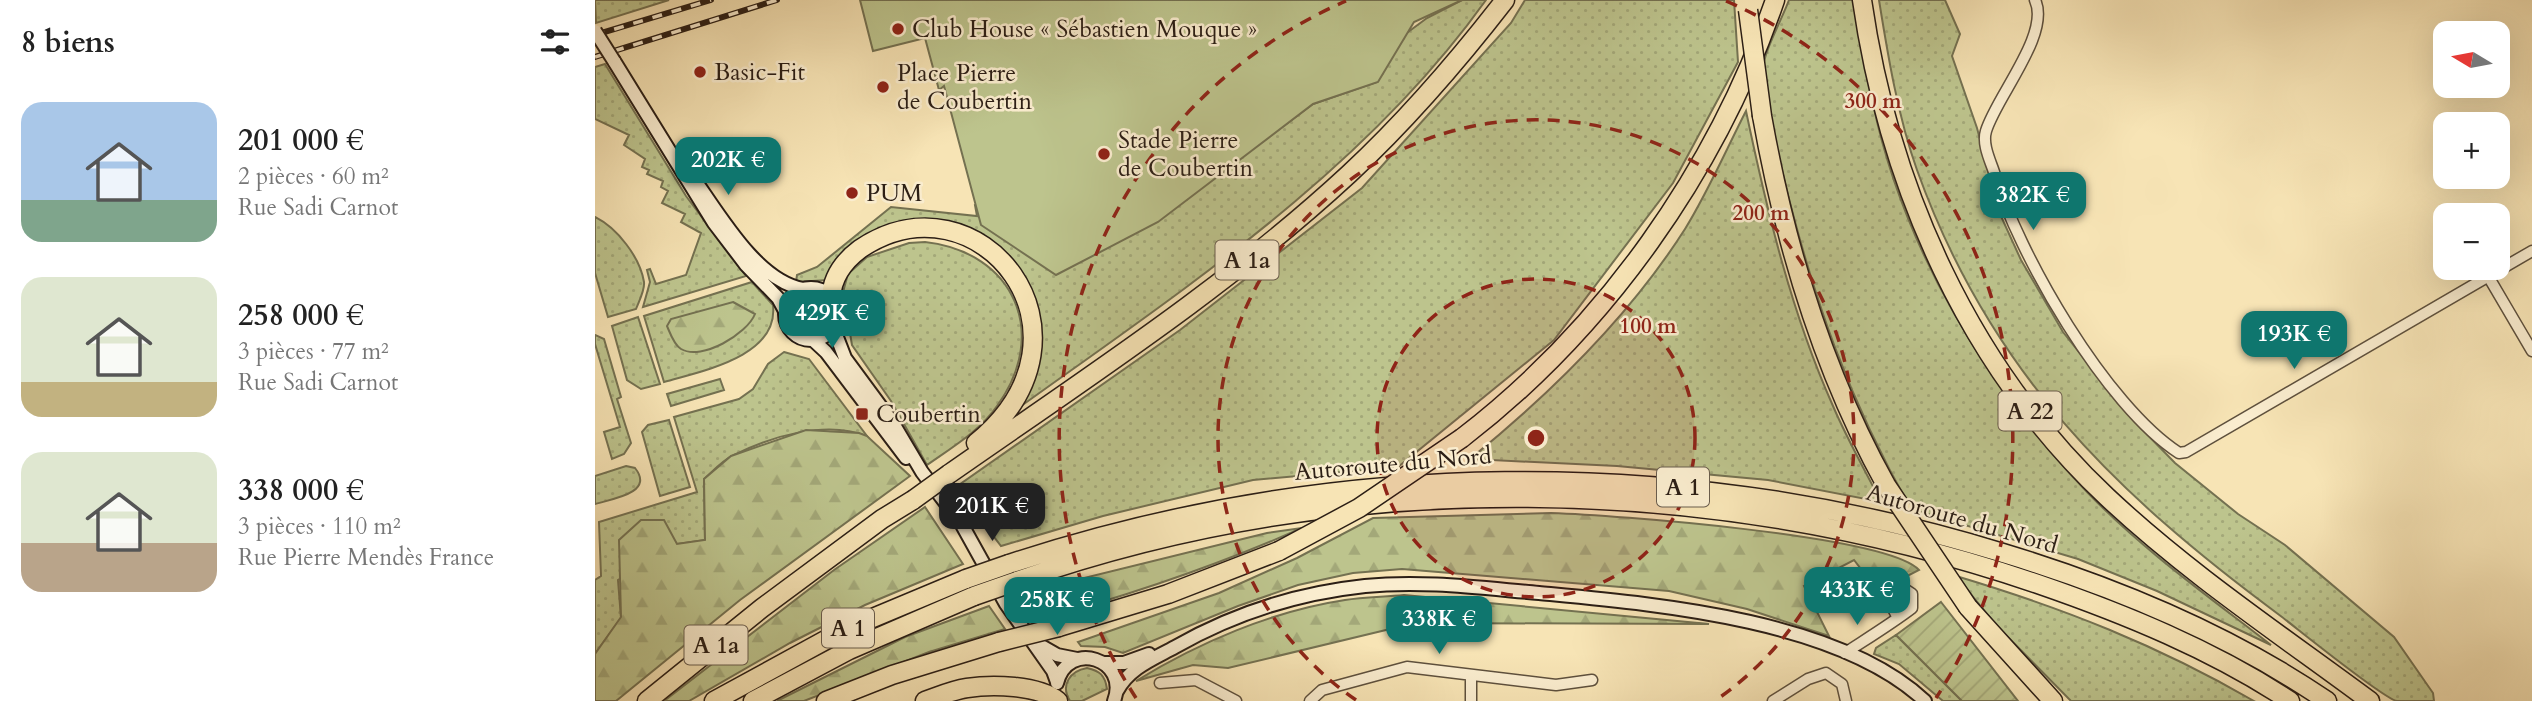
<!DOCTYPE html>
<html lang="fr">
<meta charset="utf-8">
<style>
body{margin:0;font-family:Cardo,serif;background:#f6f6f6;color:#222;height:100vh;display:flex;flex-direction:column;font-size:26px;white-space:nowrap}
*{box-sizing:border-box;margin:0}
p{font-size:23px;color:#767676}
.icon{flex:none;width:38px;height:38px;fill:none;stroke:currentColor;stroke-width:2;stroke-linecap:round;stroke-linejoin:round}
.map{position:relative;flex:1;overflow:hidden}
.details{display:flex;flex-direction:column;background:#fff;width:595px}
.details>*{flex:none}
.needle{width:46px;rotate:280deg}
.tools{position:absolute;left:1838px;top:21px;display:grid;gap:14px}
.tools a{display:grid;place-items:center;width:77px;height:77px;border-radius:14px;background:#fff;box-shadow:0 7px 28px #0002;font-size:35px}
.price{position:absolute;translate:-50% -60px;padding:0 16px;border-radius:14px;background:#0f766e;color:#fff;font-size:23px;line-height:46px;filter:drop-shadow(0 2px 4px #0008)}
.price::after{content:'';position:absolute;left:50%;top:42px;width:21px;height:16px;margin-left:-10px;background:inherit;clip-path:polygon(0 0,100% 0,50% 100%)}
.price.selected{background:#222;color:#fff}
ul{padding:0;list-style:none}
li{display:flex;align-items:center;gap:21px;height:175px;padding:0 21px}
li span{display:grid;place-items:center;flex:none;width:196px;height:140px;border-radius:21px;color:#555}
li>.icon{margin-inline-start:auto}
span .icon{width:84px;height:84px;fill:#fffc;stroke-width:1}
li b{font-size:30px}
h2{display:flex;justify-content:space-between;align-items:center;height:84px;padding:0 21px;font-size:30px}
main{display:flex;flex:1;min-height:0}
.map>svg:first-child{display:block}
</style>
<main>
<section class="details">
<h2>8 biens<svg class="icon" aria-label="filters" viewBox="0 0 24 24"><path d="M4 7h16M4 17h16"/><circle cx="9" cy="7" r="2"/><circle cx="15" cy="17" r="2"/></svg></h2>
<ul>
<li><span style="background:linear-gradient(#a9c7e8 70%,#7fa58c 0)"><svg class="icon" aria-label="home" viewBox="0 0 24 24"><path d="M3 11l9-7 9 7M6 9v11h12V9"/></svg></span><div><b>201 000 €</b><p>2 pièces · 60 m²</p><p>Rue Sadi Carnot</p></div></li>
<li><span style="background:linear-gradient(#dfe7d0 75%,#c2b280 0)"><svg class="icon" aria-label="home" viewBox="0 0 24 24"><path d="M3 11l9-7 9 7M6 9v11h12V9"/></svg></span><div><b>258 000 €</b><p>3 pièces · 77 m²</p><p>Rue Sadi Carnot</p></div></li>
<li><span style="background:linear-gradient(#dfe7d0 65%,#b9a48a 0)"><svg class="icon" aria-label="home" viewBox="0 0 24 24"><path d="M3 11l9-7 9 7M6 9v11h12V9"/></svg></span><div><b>338 000 €</b><p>3 pièces · 110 m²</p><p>Rue Pierre Mendès France</p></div></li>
</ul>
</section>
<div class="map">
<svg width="1937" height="701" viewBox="0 0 1937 701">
<defs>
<pattern id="grass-dots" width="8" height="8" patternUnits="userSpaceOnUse" patternTransform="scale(1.75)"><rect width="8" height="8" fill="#bdc48d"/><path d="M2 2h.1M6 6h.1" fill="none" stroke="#a3a879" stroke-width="1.8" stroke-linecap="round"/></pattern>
<pattern id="forest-firs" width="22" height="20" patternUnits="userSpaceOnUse" patternTransform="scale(1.75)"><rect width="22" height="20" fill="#bdc48d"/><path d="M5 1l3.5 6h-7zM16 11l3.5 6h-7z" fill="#a3a879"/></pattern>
<pattern id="garden-furrows" width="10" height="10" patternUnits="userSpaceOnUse" patternTransform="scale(1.75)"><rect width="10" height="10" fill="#bdc48d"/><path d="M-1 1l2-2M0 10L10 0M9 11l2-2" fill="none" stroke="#a3a879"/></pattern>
</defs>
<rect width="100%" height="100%" fill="#f7e4b5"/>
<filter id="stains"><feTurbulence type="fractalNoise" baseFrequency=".00286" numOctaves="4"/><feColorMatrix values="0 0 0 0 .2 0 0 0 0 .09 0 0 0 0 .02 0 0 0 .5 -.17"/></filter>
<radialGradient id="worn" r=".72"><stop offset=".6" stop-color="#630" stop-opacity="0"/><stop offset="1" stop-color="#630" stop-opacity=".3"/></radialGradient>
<!-- grass -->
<path fill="url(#grass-dots)" stroke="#747151" stroke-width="2" d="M0 0H74L1 23Z
M867 0H891C770 170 589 289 422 409 447 366 455 316 424 273 420 268 416 260 411 256 396 246 340 230 319 223L233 280 201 282 202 275 222 267 296 207 382 216 380 205 629 170 718 104 782 82 805 38 832 18Z
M930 0H1139L1143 62 1078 183 959 340 803 467 658 480 508 516 406 546 361 487 585 330 767 188 916 23Z
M1194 0H1261C1267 35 1271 70 1278 104 1309 250 1391 386 1493 493 1548 550 1613 596 1676 645L1562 591 1483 559 1316 509C1254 400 1219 301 1189 179 1181 144 1169 105 1168 69 1168 53 1188 17 1194 0Z
M1284 0H1350L1365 34 1357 56 1382 128 1404 212 1426 260 1468 332 1539 421 1580 463 1643 514 1690 545 1799 637 1838 693 1839 701C1827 701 1813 701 1802 701 1789 699 1704 630 1687 617 1519 493 1394 371 1322 170 1303 117 1293 56 1284 0Z
M10 64 91 196 151 276 48 307 55 282 52 270 55 269 61 284 91 275 106 233 86 222 90 214 67 203 73 191 66 187 68 181 52 174 54 170 47 167 50 159 29 145 34 135 0 119V67Z
M1151 111C1172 211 1196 312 1238 406 1252 439 1270 470 1286 502L1173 480 1022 466 875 459C955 394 1034 317 1090 229 1113 192 1131 150 1151 111Z
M0 217C22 228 45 257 49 282 50 290 44 301 41 309L13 317 0 273Z
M330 242C419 252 455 333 402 406 385 431 356 448 332 465L296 401 257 345 248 292 253 274 272 257 314 243Z
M157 282 178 305C184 357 106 371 69 382L49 316Z
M199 313a16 16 0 1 1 32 0a16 16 0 1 1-32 0Z
M43 317 65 384 46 389 32 380 17 326Z
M0 335 9 339 26 397 22 399 36 443 29 454 17 459 9 432 25 427 0 344Z
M189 352 214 359 272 436C231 420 177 436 139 455 128 460 118 471 109 479L110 540 82 544 23 580 26 618 0 654V580L6 576 4 522 102 492 79 417 144 399 158 389 173 364Z
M125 379 129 390 76 406 72 394Z
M74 420 95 487 65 496 47 432 53 425Z
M31 466 40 468C60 493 17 499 0 504V476Z
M1361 576C1468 608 1562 645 1659 701H1476L1400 624Z
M1301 635 1367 701H1348L1304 664 1279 654 1281 648Z
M492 668C505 671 510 675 512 689L487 701H475C465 685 475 671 492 668Z"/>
<!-- forest -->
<path fill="url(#forest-firs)" stroke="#747151" stroke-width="2" d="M138 302 160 314C152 334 107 361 86 349 79 345 75 333 72 326L76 319Z
M211 430 264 433 272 436 315 476 145 600 21 701H0V654L26 617 24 540 46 520H69L82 544 110 540 109 479 136 456Z
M330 507 368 564 270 605 195 643 94 701H69L239 570Z
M956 513C1016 515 1291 535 1324 570L1283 591 1259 560 1209 586 1234 636 1152 609 1074 591 807 569 758 573 703 585 643 606 528 653 510 647 486 646 483 642 624 593 702 558 778 518Z
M707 528C619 567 529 597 437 622L420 595 672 533Z
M809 595 1114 624 820 623 633 668 598 665 541 681C603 643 677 611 750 600 769 597 789 597 809 595Z
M394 606 410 629 334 652 209 701H182L310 637Z"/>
<!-- park -->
<path fill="#bdc48d" stroke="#747151" stroke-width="2" d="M265 0H867L819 22 783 82 718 104 563 222 461 275 386 225 349 86 344 90 330 38 278 51Z"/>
<!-- garden -->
<path fill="url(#garden-furrows)" stroke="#747151" stroke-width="2" d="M1346 602 1423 701H1367L1301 635Z"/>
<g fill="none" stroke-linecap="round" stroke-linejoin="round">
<!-- street casing -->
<g stroke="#5e503d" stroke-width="13">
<path id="street" d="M1440 0C1456 34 1401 97 1391 131 1387 144 1395 160 1399 172 1423 254 1511 406 1584 453L1591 452 1937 251
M1893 276 1937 351
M1250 653C1273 638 1296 624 1317 608V594L1311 590 1301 589 1295 596 1296 605 1303 618
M565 683 601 680 641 701
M715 701 727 690 812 667 961 685 997 680
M876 701V677
M1178 701 1213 679 1231 673 1247 684 1251 701"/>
</g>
<!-- secondary casing -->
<g stroke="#2b1e15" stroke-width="16">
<path id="secondary" d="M19 61 119 223 151 265 183 298 190 311
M92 169C121 208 159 280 208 289
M190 314a26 26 0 1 1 52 0a26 26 0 1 1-52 0Z
M238 327 250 358 298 423 327 472 366 523 411 604 458 671 462 682
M217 339 231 352 311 458
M441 643 462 655 482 659
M509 663H529L554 654
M462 683C473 639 535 659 519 701
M522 691C534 668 558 659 580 647 638 614 704 593 770 586 828 580 886 588 944 593 1059 604 1243 619 1330 701"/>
</g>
<!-- highway casing -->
<g stroke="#2b1e15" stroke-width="21">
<path id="highway" d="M1267 0C1294 187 1373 366 1512 497 1593 573 1686 635 1775 701
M1167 116C1190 245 1227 370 1291 485
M236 298C237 277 249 261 265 249 383 169 516 333 381 443
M867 438C1009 329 1122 170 1180 0
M354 474C490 379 632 287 754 174 811 121 862 62 910 0
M414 564C737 458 1082 453 1408 553 1520 587 1634 634 1732 701
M422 581C750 466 1116 473 1443 584 1530 614 1618 650 1695 701
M1373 607 1458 701
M464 627 573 594 684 551
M52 701 167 608 287 519 318 500
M119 701 249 630 371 579
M158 701 254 650 379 596
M231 701 297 675 404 642
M330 701C344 696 358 690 372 688 397 684 443 685 463 701"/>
</g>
<!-- street -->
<use href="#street" stroke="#faedcf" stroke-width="10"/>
<!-- secondary -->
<use href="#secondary" stroke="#faedcf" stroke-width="12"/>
<!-- highway -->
<use href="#highway" stroke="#f7e4b5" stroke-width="18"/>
<!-- rail casing -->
<g stroke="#2b1e15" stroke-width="6">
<path id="rail" d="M0 35 116 0
M0 57 182 0"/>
</g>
<!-- rail -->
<use href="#rail" stroke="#faedcf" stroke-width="3.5" stroke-dasharray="10" stroke-linecap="butt"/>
<!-- secondary-bridge casing -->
<g stroke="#2b1e15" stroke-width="16" stroke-linecap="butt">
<path id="secondary-bridge" d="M0 31 19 61"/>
</g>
<!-- highway-bridge casing -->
<g stroke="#2b1e15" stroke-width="21" stroke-linecap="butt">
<path id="highway-bridge" d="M1153 10 1167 116
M1291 485 1373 607
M318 500 354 474
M684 551 764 508 867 438
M371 579 414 564
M379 596 422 581
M404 642 464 627"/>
</g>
<!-- secondary-bridge -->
<use href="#secondary-bridge" stroke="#faedcf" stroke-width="12"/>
<!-- highway-bridge -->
<use href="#highway-bridge" stroke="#f7e4b5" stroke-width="18"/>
</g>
<!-- distance rings -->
<circle cx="941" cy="438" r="159" fill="#8f2418" fill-opacity=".12"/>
<g fill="none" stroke="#8f2418" stroke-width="3.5" stroke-dasharray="12 9">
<circle cx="941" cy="438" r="159"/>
<path d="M761 700A318 318 0 1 1 1121 700"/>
<path d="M541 698A477 477 0 0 1 751 1M1131 1A477 477 0 0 1 1341 698"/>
</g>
<!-- markers -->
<g fill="#8f2418" stroke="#faedcf" stroke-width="2.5">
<circle cx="303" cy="29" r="7"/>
<circle cx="105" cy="72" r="7"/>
<circle cx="288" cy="87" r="7"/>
<circle cx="509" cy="154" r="7"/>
<circle cx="257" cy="193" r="7"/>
<rect x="260" y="407" width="14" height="14" rx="3.5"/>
</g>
<g text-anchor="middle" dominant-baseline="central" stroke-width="5" stroke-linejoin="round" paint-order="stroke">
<!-- shield labels -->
<g fill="#faedcf" stroke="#695c4d" stroke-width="2">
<rect x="620.5" y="240.5" width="63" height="39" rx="5"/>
<rect x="1403.5" y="391.5" width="63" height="39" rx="5"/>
<rect x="1062" y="467.5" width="52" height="39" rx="5"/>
<rect x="227" y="608.5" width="52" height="39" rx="5"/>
<rect x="89.5" y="625.5" width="63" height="39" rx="5"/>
</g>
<g font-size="23" font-weight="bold" fill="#2b1e15">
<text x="652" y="260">A 1a</text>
<text x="1435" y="411">A 22</text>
<text x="1088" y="487">A 1</text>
<text x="253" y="628">A 1</text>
<text x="121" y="645">A 1a</text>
</g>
<!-- poi labels -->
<g font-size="24" fill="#2b1e15" stroke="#faedcf" text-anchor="start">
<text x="317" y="29">Club House « Sébastien Mouque »</text>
<text x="119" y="72">Basic-Fit</text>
<text x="302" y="73">Place Pierre<tspan x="302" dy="28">de Coubertin</tspan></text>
<text x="523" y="140">Stade Pierre<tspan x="523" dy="28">de Coubertin</tspan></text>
<text x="271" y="193">PUM</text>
<text x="281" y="414">Coubertin</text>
</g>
<!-- street labels -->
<g font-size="24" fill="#2b1e15" stroke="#faedcf">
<text transform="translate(798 464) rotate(-5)">Autoroute du Nord</text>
<text transform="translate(1367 519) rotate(16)">Autoroute du Nord</text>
</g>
</g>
<circle cx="941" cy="438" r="10" fill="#8f2418" stroke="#faedcf" stroke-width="3.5"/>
<g font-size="21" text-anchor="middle" font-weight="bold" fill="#8f2418" stroke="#faedcf" stroke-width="5" stroke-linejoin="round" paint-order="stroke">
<text x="1278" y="108">300 m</text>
<text x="1166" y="220">200 m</text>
<text x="1053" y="333">100 m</text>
</g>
<rect width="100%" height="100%" filter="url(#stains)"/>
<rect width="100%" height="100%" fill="url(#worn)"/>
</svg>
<div class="tools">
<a><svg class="needle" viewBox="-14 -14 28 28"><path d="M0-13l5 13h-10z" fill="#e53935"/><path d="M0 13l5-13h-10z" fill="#767676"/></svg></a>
<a>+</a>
<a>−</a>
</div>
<b class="price" style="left:133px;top:197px">202K €</b>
<b class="price" style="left:1438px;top:232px">382K €</b>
<b class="price" style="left:237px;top:350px">429K €</b>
<b class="price" style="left:1699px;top:371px">193K €</b>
<b class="price selected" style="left:397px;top:543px">201K €</b>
<b class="price" style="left:1262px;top:627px">433K €</b>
<b class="price" style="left:462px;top:637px">258K €</b>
<b class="price" style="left:844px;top:656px">338K €</b>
</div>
</main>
